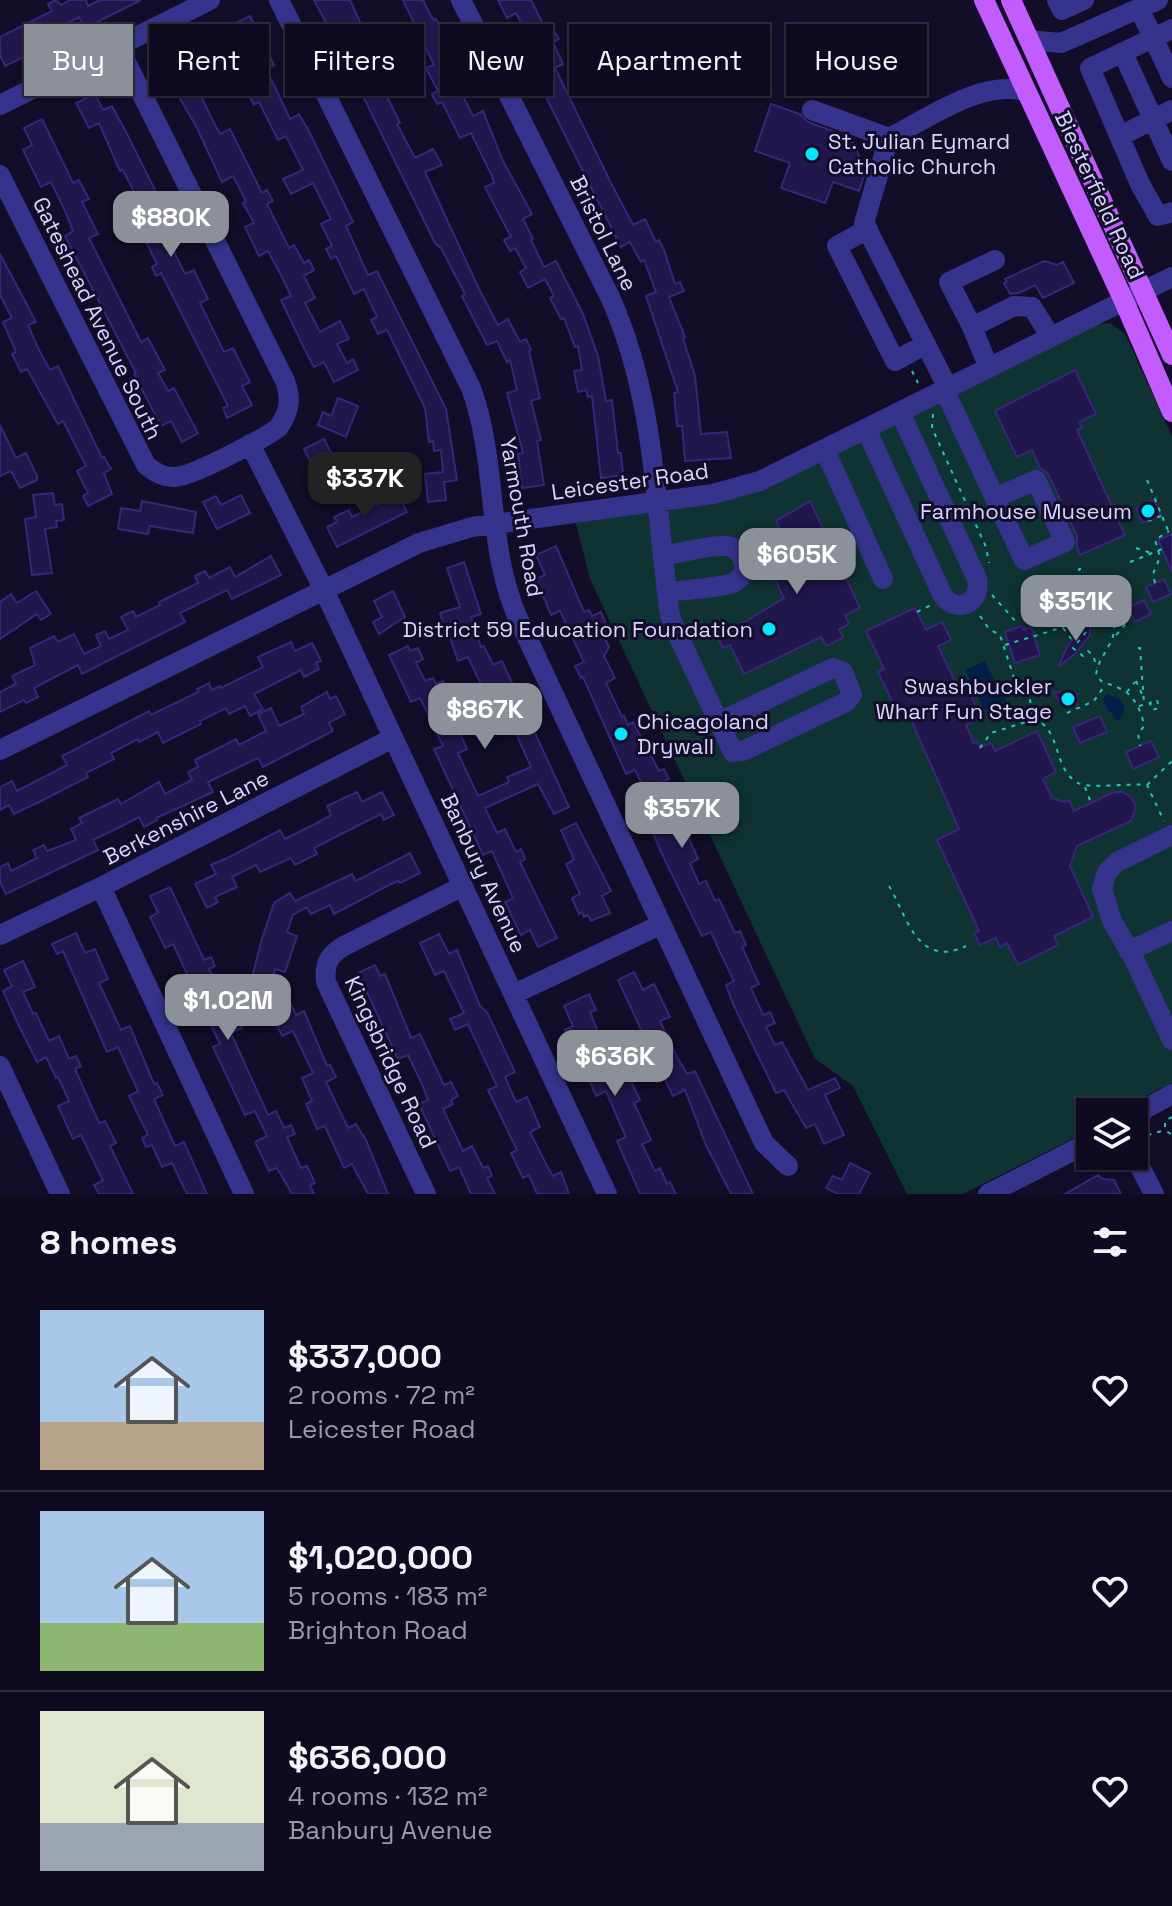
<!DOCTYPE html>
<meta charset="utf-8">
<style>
body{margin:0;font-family:"Space Grotesk",sans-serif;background:#1c182c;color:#f1f3f6;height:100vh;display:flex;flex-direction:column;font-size:30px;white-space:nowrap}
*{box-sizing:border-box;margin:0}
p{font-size:26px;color:#9b9aa4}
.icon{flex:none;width:44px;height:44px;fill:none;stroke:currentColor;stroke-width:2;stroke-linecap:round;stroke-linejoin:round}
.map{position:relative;height:1194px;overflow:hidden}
.drawer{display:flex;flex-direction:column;background:#0e0a1f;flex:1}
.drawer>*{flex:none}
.guide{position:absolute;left:24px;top:24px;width:1124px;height:72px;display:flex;gap:16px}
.controls{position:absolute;left:1076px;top:1098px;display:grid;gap:16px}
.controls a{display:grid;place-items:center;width:72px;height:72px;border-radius:0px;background:#0e0a1f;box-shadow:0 2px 6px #0004,0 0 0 2px #2e2b3d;font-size:40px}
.price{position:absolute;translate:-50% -68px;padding:0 18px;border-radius:16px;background:#8c9099;color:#fff;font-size:26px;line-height:52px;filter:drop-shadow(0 2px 4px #0008)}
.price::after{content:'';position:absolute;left:50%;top:48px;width:24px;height:18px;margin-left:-12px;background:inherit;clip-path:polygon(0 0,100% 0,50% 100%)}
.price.on{background:#222;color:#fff}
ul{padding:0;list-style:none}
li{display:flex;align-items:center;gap:24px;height:200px;padding:0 40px}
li+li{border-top:2px solid #2e2b3d}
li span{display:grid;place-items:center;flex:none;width:224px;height:160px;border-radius:0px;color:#555}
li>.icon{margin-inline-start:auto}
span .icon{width:96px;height:96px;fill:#fffc;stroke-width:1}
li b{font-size:34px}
h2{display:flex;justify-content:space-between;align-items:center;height:96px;padding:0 40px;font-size:34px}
.chip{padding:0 28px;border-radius:0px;background:#0e0a1f;box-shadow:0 2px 6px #0004,0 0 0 2px #2e2b3d;font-size:28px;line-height:72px}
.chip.on{background:#8c9099;color:#fff}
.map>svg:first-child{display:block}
</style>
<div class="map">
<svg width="1172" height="1194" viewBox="0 0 1172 1194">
<rect width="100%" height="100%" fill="#120d29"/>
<!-- green -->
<path fill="#0f3332" d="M1110 323 1125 334 1172 436V1083L1156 1090 1119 1112H1090V1130L963 1194H907L853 1086 815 1059 590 579 575 520 715 503 1099 324Z"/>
<!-- water -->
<path fill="#041e4a" d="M985 661 1001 695H1004L1006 700 984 710 965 670Z
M1107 694 1121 700 1125 709 1120 720 1115 719 1112 712 1108 711 1103 700Z"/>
<!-- building -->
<path fill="#22174c" stroke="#37267a" stroke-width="2" d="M56 0 61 5 70 0H86L88 6 100 0H141L85 28 79 17 29 43 34 52 5 66 0 55V37L52 11 48 4Z
M314 0H350L366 35 372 32 380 44 395 76 388 79 391 85 383 88 400 123 397 124 415 158 433 149 442 165 425 172 480 291 498 325 508 319 520 342 526 339 531 350 529 351 540 398 531 401 541 440 537 441 544 485 522 488 518 454 523 453 507 393 517 390 510 360 507 362 497 341 487 345 462 296 465 294 441 248 435 243 358 86 367 81 343 33 334 38Z
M403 0H423L433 20 436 19 459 67 451 71 461 92 473 116 483 111 503 161 532 214 523 219 533 239 531 240 544 267 556 261 583 314 598 356 606 401 612 400 618 453H621L623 475 601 478 592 396 588 397 586 390 578 392 574 371 582 370 578 346 575 347 564 318 561 319 550 298 554 296 545 279 528 288 520 272 526 268 515 248 510 251 504 240 511 237 485 187 494 183 491 174 471 133 460 138 442 102 437 104 432 94 438 91 426 68 434 65Z
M498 0H531L547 32 553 29 559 39 553 42 563 64 555 68 610 181 633 225 645 219 656 242 659 240 664 250 675 284 680 282 684 291 669 297 685 337 683 338 695 376 701 434 727 432 731 458 685 461 682 426H677L674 393 678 392 646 296 656 292 644 260 641 262 630 242 621 247 530 65 537 61 534 53 536 52 516 13 507 18Z
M250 16 274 65 266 69 276 89 290 119 299 114 309 131 353 222 346 226 368 275 377 271 446 409 457 480 444 482 446 500 428 502 425 474 443 472 441 450 434 451 433 441 429 442 425 408 387 330 378 334 371 320 377 317 364 289 354 294 336 256 331 259 326 249 332 246 321 224 331 219 313 183 291 194 283 179 303 170 286 136 278 140 259 102 254 105 247 91 253 88 231 36 238 32 234 24Z
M194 43 199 53 193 56 208 87 199 92 215 125 220 134 230 129 262 193 267 190 273 201 267 204 289 248 294 245 304 263 309 260 314 270 304 276 315 298 305 303 320 332 340 321 349 339 337 344 347 363 353 359 358 370 334 382 324 362 314 367 304 348 281 300 291 296 281 275 268 251 259 256 245 227 254 223 243 203 246 201 233 176 222 182 197 128 170 81 179 76 168 56Z
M95 94 103 110 112 106 125 130 170 220 161 225 185 274 194 270 199 281 208 299 200 303 224 352 233 348 250 382 242 386 252 405 227 418 223 408 228 406 161 273 156 276 152 267 157 264 136 222 146 216 123 170 120 171 99 123 89 128 76 103Z
M771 104 800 114 808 122 851 138 860 158 858 164 867 167 859 191 833 182 825 203 781 188 790 163 755 151Z
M42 119 73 183 79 180 89 199 82 202 98 234 89 238 141 342 148 338 165 370 158 373 168 391 174 388 198 433 182 442 171 421 161 426 134 374 136 373 65 236 73 231 65 211 51 182 41 187 23 150 32 145 24 128Z
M0 254 36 322 28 325 39 350 50 370 58 366 102 458 104 457 111 469 104 473 112 494 88 506 83 496 88 493 77 471 86 466 63 421 58 424 27 369 21 372 12 354 16 352 3 322 12 318 0 295Z
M1044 261 1057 265 1063 262 1074 283 1043 298 1035 285 1019 293 1010 294 1004 283 1007 282 1005 279Z
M1075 370 1096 414 1079 422 1082 428 1077 430 1125 535 1080 555 1077 547V536L1048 474 1040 468 1032 450 1017 457 995 411Z
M338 398 358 406 346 437 318 425 323 412 331 416Z
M0 425 16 458 26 453 37 476V480L20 488 11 471 0 476Z
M324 439 337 464 317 475 304 449Z
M53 493 55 505 62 504 64 520 56 521 57 527 45 529 52 573 32 575 25 519 36 517 33 495Z
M398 494 407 512 337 547 327 527 337 522 334 517 349 510 352 517Z
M241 495 250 513 217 529 203 502 216 496 221 505Z
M1154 500 1161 515 1142 523 1136 508Z
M142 501 196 512 193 533 150 526 148 534 118 529 121 508 140 511Z
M810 501 860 608 845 615 849 624 839 629 843 638 826 646 821 637 744 674 730 645 723 648 718 638 784 598 766 561 767 558 788 548 776 521Z
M1172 534V572L1158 540Z
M556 546 584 612 589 610 592 616 601 612 608 629 602 632 609 647 604 656 615 678 606 683 622 717 624 716 628 725 633 722 659 771 664 769 669 779 664 781 698 859 690 863 699 884 706 881 715 901 719 899 735 933 740 931 746 945 742 947 759 984 751 988 763 1015 770 1012 775 1023 766 1027 775 1045 782 1042 808 1090 835 1078 840 1088 825 1095 844 1135 824 1144 815 1124 806 1128 784 1090 776 1093 733 1004 726 985 734 981 720 952 711 932 702 936 661 852 649 823 659 818 635 770 626 774 583 677 581 678 575 666 584 662 560 611 551 615 536 579 545 575 536 555Z
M271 556 281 575 232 599 227 590 180 613 185 622 82 674 78 665 34 688 38 697 26 703 24 700 0 712V692L16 684 12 676 35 665 30 648 54 636 58 642 74 634 84 654 101 646 96 635 105 631 109 639 128 630 121 617 133 611 136 617 160 605 159 602 198 583 195 576 205 571 209 578 230 567 235 577Z
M464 562 481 614 471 617 481 647 484 646 493 665 502 661 569 807 554 814 538 784 485 808 497 833 505 829 516 852 521 849 525 859 520 862 557 938 538 947 530 930 521 935 505 902 513 898 492 851 483 855 434 749 443 746 430 718 420 698 411 702 389 655 408 646 410 651 418 648 423 659 416 663 425 681 433 678 436 684 443 681 462 724 457 727 467 749 458 753 478 796 509 782 507 777 531 767 509 718 506 720 492 690 485 693 468 657 458 661 446 626 444 627 440 613 460 607 447 568Z
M1164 579 1171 594 1153 602 1146 587Z
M36 591 51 614 41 620 37 614 0 639V602L11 594 17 603Z
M393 591 405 617 379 634 373 622 382 617 374 601Z
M1144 600 1151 614 1135 622 1128 608Z
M915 608 926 630 942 622 951 640 938 646 956 684 964 680 981 718 966 725 974 743 977 741 980 748 991 743 995 751 1037 731 1056 772 1043 779 1052 798 1064 802 1069 800 1074 811 1114 792H1122L1131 797 1136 806 1131 821 1077 846 1070 866 1093 917 1054 936 1058 945 1018 965 1007 943 1000 947 996 938 980 945 974 933 979 931 937 840 959 829 906 708 897 712 878 672 884 669 866 631Z
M1090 624V635L1075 654 1058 667 1067 647 1081 628Z
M1022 626 1023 630 1031 627 1040 655 1015 663 1005 632Z
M291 642 295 651 312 643 321 661 316 663 319 669 304 677 301 670 254 694 263 709 250 716 245 706 229 714 226 708 200 721 201 724 163 743 158 732 139 742 138 739 111 753 114 759 86 773 88 777 43 800 14 814 9 805 0 810V787L12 781 17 791 67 765 62 756 149 711 151 715 198 692 197 689 209 683 212 690 220 686 221 688 263 667 258 657Z
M327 692 330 699 336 696 345 714 329 723 333 731 263 767 258 758 208 782 213 792 156 818 157 820 144 827 139 817 120 827 93 840 98 850 6 894 0 882V867L8 863 11 871 37 858 33 850 44 845 47 851 76 840 71 829 82 823 79 818 118 799 121 804 159 782 165 794 192 780 188 772 198 767 195 760 236 739 239 745 266 731 258 714 271 708 279 726 304 714 301 707Z
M1053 692 1078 694 1077 705 1061 703Z
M1100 716 1107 732 1080 743 1073 727Z
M1151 741 1159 757 1133 769 1126 752Z
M357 792 362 802 382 792 394 815 384 820 381 814 363 823 314 848 317 854 295 865 291 858 260 872 256 865 232 877 237 887 215 897 218 902 207 908 195 884 216 874 211 865 224 859V860L280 830 285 839 313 825 331 815 327 806Z
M576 823 611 891 602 896 610 913 591 921 588 915 584 917 582 912 579 914 572 898 580 894 566 864 574 860 561 830Z
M410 853 420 873 400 883 398 881 389 885 334 914 330 905 311 914 307 907 293 915 287 932 297 936 285 972 275 969 272 987 251 982 261 942 274 903 290 893 295 901 352 874 356 881Z
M170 887 204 960 211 957 215 966 209 969 233 1020 238 1018 242 1028 231 1033 268 1115 276 1111 284 1128 291 1125 295 1134 287 1137 301 1168 307 1166 315 1183 310 1185 314 1194H292L277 1168 269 1171 255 1142 267 1136 255 1111 245 1115 213 1047 220 1044 208 1019 200 1023 186 993 194 989 173 944 165 948 156 929 150 917 158 913 150 896Z
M76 933 85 953 95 949 108 979 99 983 121 1030 130 1026 154 1084 157 1083 163 1095 154 1099 175 1146 184 1142 207 1194H187L172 1163 162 1167 152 1145 146 1147 142 1138 148 1135 129 1096 138 1091 118 1047 107 1052 63 951 57 954 52 944Z
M439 934 449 954 457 950 480 1006 487 1012 515 1072 505 1077 516 1102 527 1097 540 1127 530 1132 548 1168 553 1176 561 1172 569 1194H537L529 1175 523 1178 511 1153 517 1150 488 1090 497 1086 468 1024 455 1030 450 1019 464 1013 444 971 435 975 420 943Z
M23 961 35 987 23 992 33 1014 36 1013 49 1041 59 1036 69 1059 76 1056 81 1066 75 1069 99 1123 105 1121 116 1143 110 1146 133 1194H99L94 1185 103 1181 81 1135 73 1139 58 1106 69 1101 58 1077 56 1078 46 1057 37 1062 18 1024 3 991 12 986 4 970Z
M375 965 380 976 385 974 411 1038 420 1034 444 1085 451 1082 458 1096 451 1100 453 1104 443 1109 463 1151 472 1146 483 1168 488 1166 492 1176 487 1178 495 1194H471L459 1167 450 1171 419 1104 428 1100 421 1082 408 1055 398 1059 358 973Z
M634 972 643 990 654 984 670 1017 660 1021 676 1055 687 1074 695 1071 753 1194H731L706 1145 685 1090 673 1096 664 1078 657 1082 641 1043 646 1040 618 980Z
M589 994 596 1010 590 1012 605 1049 598 1052 609 1074 618 1070 624 1082 630 1079 640 1100 634 1103 651 1140 642 1144 655 1171 660 1168 667 1184 670 1182 676 1194H640L617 1141 626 1137 617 1117 606 1091 596 1096 573 1041 570 1042 565 1030 573 1026 564 1006Z
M287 995 296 1015 304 1011 327 1066 330 1065 336 1077 326 1082 348 1128 356 1124 366 1140 388 1194H368L352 1164 344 1168 325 1126 317 1129 306 1104 312 1101 302 1078 313 1073 293 1031 282 1036 274 1019 267 1023 260 1008Z
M850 1163 870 1173 859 1194H838L826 1188 833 1176 842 1180Z
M1098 1175 1103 1179 1114 1180 1121 1194H1065Z"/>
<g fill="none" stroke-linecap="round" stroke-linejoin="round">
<!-- path -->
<path stroke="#22c6bc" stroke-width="2" stroke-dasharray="4 6" stroke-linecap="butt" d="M912 371 918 383
M933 414 932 428 986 547 989 563
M1147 480 1170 535
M1148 521 1161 516
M1136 548 1151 553
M1130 562 1162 549
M1081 569H1079L1081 584 1092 598 1096 610
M1058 579 1067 587 1065 594 1043 598 1032 608 1023 606V595L1030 592H1040Z
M1155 583 1153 574 1160 557 1155 540 1169 531
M1068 587 1079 595 1091 597
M1065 594 1080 604 1104 613 1114 620C1118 643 1098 655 1096 675 1102 685 1110 683 1119 688 1134 694 1142 712 1144 726L1138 734 1140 746
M992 595 1018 624
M917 612 931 605
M980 616 989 629 1000 635 1014 678 1030 700 1033 719C1062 727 1052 769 1078 783 1088 789 1131 783 1147 785L1164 821
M1115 620 1133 617
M1063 628 1072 640
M1086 632 1073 648 1083 656 1088 651 1093 655 1097 668
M1116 635C1124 627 1130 621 1125 609
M1005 645C1036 635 1068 628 1097 611L1100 599
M1138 648H1140L1144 703
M1136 681 1142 694
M1127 692 1135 682
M1139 706 1150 703 1152 710 1159 708 1157 700 1150 703
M1067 713 1094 701 1105 685
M980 748 991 733 1032 720
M1147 785 1172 761
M1085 787 1091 803
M889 886C907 916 917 969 966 946
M1172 1117 1165 1121V1130L1172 1135
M1138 1138 1165 1130"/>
<!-- minor -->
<path stroke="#36338d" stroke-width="20" d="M279 0 471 388C498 461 486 544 517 616L764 1143 788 1166
M461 0 610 297C656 399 655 507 670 616L674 627 733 752 743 751 846 702 852 695 843 672 833 668 719 722
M1057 0 1062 10 1084 0
M1139 8 1172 78
M1172 29 1090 68 1140 184 1158 216 1172 212
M1029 40 1061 43 1158 0
M1123 53 1172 161
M0 105 210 0
M812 110 889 138
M1120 136 1172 110
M0 175 146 465C154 472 163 478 175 477 191 477 263 439 278 428 289 413 292 399 285 381L118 46
M868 229 837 246 895 361 926 344
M972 327 949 282 995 260
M989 368 972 327 1014 306 1032 307 1051 337
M948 388 864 223 889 138C929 118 980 80 1025 91
M944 390 951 404 1024 560 1065 542 1036 480 995 498
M866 429 943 596C958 615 982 602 977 579L900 412
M250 444 324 590 607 1194
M825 450 883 579
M663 556C678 553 718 543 731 547 745 552 750 574 735 582 723 588 682 590 667 592
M0 750 419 543 472 527 713 494 760 481 1172 277
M1172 835 1117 862 1107 872 1102 889 1112 921 1133 957 1172 1040
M101 887 244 1194
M0 935 101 887 393 738
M1129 951 1172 931
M514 994 660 925
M0 1066 60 1194
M1134 1115 1172 1094
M1134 1155 1154 1194
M426 1194 326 982C324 965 328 956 342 947L463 886
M988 1194 1090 1142"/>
<!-- major -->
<path stroke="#c25cff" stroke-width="20" d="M984 0 1124 301 1172 412
M1011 0 1172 355"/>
</g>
<!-- markers -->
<g fill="#01e5ff" stroke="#120d29" stroke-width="3">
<circle cx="812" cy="154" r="8"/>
<circle cx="1148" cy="511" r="8"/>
<circle cx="769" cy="629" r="8"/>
<circle cx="1068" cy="699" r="8"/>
<circle cx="621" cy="734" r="8"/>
</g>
<g text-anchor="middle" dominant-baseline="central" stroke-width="6" stroke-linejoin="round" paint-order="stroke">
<!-- poi labels -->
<g font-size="22" fill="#d9d5ff" stroke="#120d29" text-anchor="end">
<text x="828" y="141" text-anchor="start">St. Julian Eymard<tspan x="828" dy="25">Catholic Church</tspan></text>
<text x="1132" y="511">Farmhouse Museum</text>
<text x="753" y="629">District 59 Education Foundation</text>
<text x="1052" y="686">Swashbuckler<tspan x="1052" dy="25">Wharf Fun Stage</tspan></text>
<text x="637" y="721" text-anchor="start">Chicagoland<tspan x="637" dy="25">Drywall</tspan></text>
</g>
<!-- street labels -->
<g font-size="22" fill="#d9d5ff" stroke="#120d29">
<text transform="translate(1100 195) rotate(65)">Biesterfield Road</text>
<text transform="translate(604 233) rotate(64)">Bristol Lane</text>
<text transform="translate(98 318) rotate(64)">Gateshead Avenue South</text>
<text transform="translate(630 481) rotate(-8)">Leicester Road</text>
<text transform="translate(522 517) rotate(80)">Yarmouth Road</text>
<text transform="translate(186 817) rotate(-27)">Berkenshire Lane</text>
<text transform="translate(484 873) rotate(65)">Banbury Avenue</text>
<text transform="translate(391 1062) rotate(65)">Kingsbridge Road</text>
</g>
</g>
</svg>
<div class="controls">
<a><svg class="icon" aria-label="layers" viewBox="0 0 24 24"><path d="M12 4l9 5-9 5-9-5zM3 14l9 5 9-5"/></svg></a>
</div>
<b class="price" style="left:171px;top:259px">$880K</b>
<b class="price on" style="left:365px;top:520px">$337K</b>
<b class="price" style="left:797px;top:596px">$605K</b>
<b class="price" style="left:1076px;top:643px">$351K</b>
<b class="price" style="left:485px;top:751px">$867K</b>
<b class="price" style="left:682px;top:850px">$357K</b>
<b class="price" style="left:228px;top:1042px">$1.02M</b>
<b class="price" style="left:615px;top:1098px">$636K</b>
<div class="guide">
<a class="chip on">Buy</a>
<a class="chip">Rent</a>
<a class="chip">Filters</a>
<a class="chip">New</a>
<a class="chip">Apartment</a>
<a class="chip">House</a>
</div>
</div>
<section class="drawer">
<h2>8 homes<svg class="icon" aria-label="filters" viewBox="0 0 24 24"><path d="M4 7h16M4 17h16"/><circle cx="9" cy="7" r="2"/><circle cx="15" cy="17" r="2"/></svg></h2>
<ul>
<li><span style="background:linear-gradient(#a9c7e8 70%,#b9a48a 0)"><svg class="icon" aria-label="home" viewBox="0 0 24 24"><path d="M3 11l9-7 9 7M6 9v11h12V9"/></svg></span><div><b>$337,000</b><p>2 rooms · 72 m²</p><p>Leicester Road</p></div><svg class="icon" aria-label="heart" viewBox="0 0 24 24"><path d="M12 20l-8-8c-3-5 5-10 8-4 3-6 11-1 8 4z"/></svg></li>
<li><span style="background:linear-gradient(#a9c7e8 70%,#8fb573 0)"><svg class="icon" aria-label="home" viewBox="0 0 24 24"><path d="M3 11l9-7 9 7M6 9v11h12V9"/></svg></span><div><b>$1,020,000</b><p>5 rooms · 183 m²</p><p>Brighton Road</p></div><svg class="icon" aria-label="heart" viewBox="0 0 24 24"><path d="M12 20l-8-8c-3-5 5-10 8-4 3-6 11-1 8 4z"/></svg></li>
<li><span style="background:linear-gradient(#dfe7d0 70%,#9aa5b1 0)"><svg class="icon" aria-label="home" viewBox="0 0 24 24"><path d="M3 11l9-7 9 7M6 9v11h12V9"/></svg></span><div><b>$636,000</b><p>4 rooms · 132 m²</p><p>Banbury Avenue</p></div><svg class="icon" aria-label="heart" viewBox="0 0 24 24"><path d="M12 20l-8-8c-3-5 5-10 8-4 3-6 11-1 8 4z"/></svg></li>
</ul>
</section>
